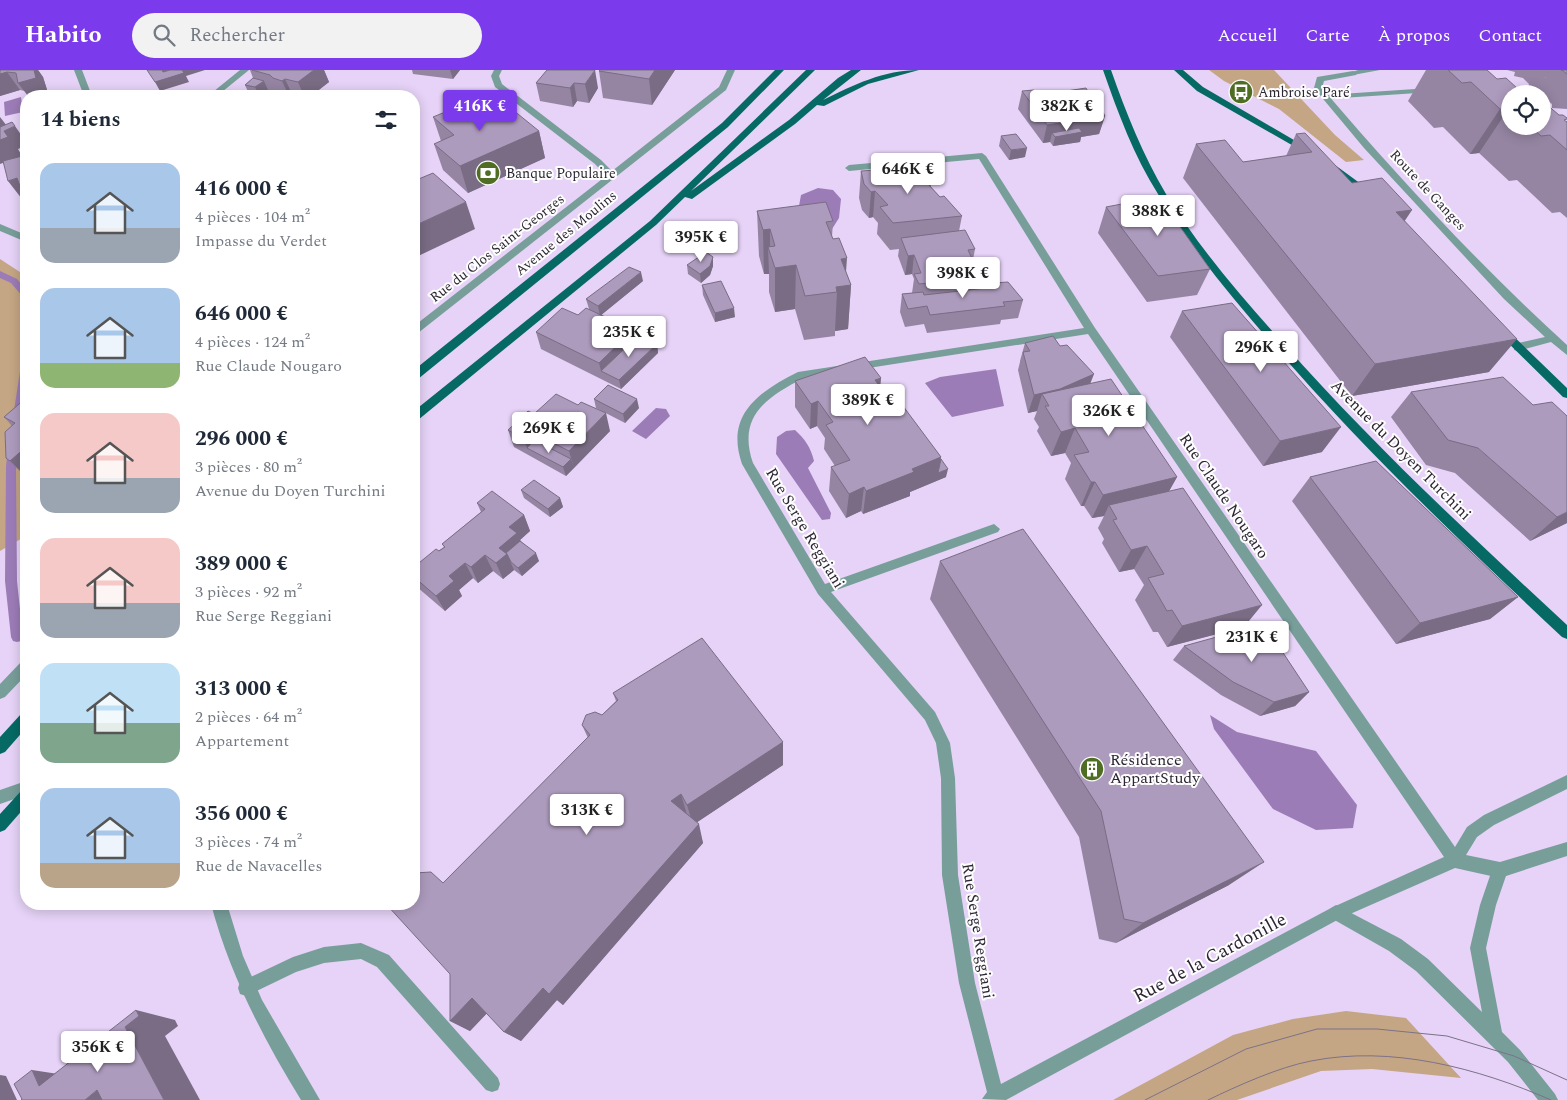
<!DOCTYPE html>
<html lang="fr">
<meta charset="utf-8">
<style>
body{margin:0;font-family:Spectral,serif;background:#f2f2f3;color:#1f2937;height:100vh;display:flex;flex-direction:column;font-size:19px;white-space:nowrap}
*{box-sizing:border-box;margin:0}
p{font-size:16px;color:#747a83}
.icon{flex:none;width:28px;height:28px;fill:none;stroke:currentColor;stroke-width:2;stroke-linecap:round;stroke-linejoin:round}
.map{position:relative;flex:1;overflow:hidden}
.drawer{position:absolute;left:20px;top:20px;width:400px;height:820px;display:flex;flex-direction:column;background:#fff;border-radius:20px;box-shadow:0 2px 12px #0003}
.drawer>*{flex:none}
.buttons{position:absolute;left:1501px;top:15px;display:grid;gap:10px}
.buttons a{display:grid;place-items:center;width:50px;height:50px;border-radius:50%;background:#fff;box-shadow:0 2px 12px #0003;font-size:25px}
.price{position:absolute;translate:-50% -42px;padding:0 11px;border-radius:5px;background:#fff;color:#222;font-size:16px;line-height:32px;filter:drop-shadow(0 1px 2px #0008)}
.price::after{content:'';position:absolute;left:50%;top:30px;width:15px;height:11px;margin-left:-8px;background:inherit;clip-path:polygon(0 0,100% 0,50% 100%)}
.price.active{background:#7c3aed;color:#fff}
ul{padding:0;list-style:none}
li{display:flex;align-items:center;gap:15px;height:125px;padding:0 20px}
li span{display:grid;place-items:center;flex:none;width:140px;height:100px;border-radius:15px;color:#555}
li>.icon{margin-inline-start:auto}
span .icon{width:60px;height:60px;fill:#fffc;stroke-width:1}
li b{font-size:21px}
h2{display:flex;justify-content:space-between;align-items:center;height:60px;padding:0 20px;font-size:21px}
header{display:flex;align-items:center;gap:30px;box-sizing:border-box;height:70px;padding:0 25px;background:#7c3aed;color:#fff}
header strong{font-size:24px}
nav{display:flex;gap:28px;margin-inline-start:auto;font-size:18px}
.search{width:350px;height:45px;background:#f2f2f3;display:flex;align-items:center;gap:12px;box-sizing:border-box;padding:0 18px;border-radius:28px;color:#747a83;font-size:19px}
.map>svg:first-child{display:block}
</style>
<header>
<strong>Habito</strong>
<div class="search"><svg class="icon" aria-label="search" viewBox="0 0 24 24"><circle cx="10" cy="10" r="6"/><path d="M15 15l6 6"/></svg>Rechercher</div>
<nav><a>Accueil</a><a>Carte</a><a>À propos</a><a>Contact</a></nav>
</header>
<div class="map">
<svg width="1567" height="1030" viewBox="0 0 1567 1030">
<rect width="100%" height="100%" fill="#e6d3f7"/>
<!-- green -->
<path fill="#c5a684" d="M1209 0H1274L1335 65 1364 90 1346 92 1279 39 1224 11Z
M0 189 26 206V466L0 481Z
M1346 941 1406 948 1461 1008 1372 999 1321 1001 1237 1030H1113L1233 965 1293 949Z"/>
<!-- water -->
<path fill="#9c7cb7" d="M21 27 23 42 5 46 4 32Z
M818 118 833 120 841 129 839 148 832 159 812 166 799 136 801 125Z
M996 299 1004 336 952 347 925 313 940 307Z
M656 338 666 339 670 346 646 369 632 361Z
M795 360C805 369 811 378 814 391L808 398 831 443 830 449 822 450 776 384 777 367 786 361Z
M1210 645 1237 662 1316 681 1357 735 1353 758 1316 760 1273 739 1214 659Z"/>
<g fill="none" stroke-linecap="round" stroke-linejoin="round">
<!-- stream -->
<path fill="#9c7cb7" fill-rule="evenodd" d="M0 201 17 209 26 220V228L23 227 11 213 0 208Z
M26 292V325L23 347 18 351 13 347 21 295Z
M13 374 18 378 16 396 17 511 23 567 21 571 17 572 13 571 11 567 5 511 6 396 8 378Z"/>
<!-- service -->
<path fill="#789e9a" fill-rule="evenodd" d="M1358 0H1380L1353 5 1349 3Z
M1430 18 1434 20 1433 22 1326 29 1322 27 1326 25Z
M1500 792 1505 795 1508 800 1496 835 1486 878 1502 962 1520 980 1555 1024 1558 1030H1538L1508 992 1416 901 1389 881 1331 848 1328 843 1331 838 1336 835 1401 869 1428 889 1482 942 1470 878 1480 835 1492 800 1495 795Z
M361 873 389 885 498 1008 500 1014 498 1020 492 1022 486 1020 377 897 361 889 324 893 296 902 246 926 240 924 238 918 240 912 293 887 324 877Z"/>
<!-- minor -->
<path fill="#789e9a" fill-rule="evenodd" d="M74 0H82L92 26H84Z
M240 0H249L217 26H208Z
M494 0H502L499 6 502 14 601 90 612 101 719 17 727 0H735L726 20 418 263 414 264V256L606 106 595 94 495 17 491 6Z
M1353 1 1357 3 1356 5 1324 11 1322 18C1399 108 1480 196 1567 275V285L1551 272 1518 281 1514 280V274L1545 267 1504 229 1364 78 1314 18 1317 7Z
M982 83 986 86 1095 258 1455 777 1467 757 1484 745 1567 705V719L1494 755 1477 767 1466 785 1500 792 1567 772V786L1500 808 1455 798 1341 848 1006 1030 982 1029 987 1022 959 913 942 805 941 708 936 673 925 650 818 524 742 394C725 345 758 322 798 302L1084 258 979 89 849 101 845 98 849 95ZM1088 264 1444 787 1331 838 1001 1014 975 913 958 805 955 708 950 673 935 642 831 522 998 462 1000 459 994 454 825 514 753 393C737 347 766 327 804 308Z
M0 154 26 165V172L0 161Z
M26 590V605L5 627 0 629V614L21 592Z
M26 711V725L0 734V720Z
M211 834H227L243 886 262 930 320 1030H301C263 968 230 905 211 834Z"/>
<!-- primary -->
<path fill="#066964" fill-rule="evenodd" d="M775 0H784L728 57 418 309 414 310V300L722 53Z
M806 0H815L691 121 789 50 838 8 851 0H861L823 30C853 15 884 0 919 0L868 14 824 36 817 35 795 54 692 129 685 127 656 155 418 350 414 351V341L650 151Z
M1103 0H1111C1126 43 1143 85 1166 124 1199 178 1241 226 1283 273 1371 373 1469 464 1567 555V569L1562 567C1463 474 1364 380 1275 277 1233 229 1191 179 1158 124 1134 86 1118 43 1103 0Z
M1174 0H1183L1203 17 1311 80 1304 82 1197 21Z
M1329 95H1335L1372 122 1364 124 1329 99Z
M1502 257 1506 259 1567 318V328L1563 327 1498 263V259Z
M26 642V658L5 682 0 684V667L21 644Z
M26 719V736L5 760 0 762V744L21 721Z"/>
<!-- tram -->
<path stroke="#7d7188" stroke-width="1" d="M1145 1030 1246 979 1317 959H1377L1447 966 1514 986 1567 1010
M1208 1030C1237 1016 1279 997 1311 991 1391 975 1478 998 1551 1030"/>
</g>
<!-- wall -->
<path fill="#9585a3" d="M0 0H38L43 7 49 26 20 20 0 26Z
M250 0H324L329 12 311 26H281L278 23 268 20 260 26H258L249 24 245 15 253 8Z
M412 0H460L453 9 413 4Z
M547 0 598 18 589 33 577 31 573 37 540 31 536 13Z
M600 0H675L652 35 603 28 599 1Z
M1426 0H1448L1497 9 1526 22 1525 24H1510V56H1542L1566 51 1567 52V148L1560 142 1552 143 1517 110 1509 111 1479 83 1470 84 1443 57 1434 58 1408 31Z
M1507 0H1550L1545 8 1550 0H1567V39L1552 38V34L1542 26V24H1536L1537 20 1528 18 1529 14 1523 8 1514 6 1515 2Z
M1022 21 1040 28 1046 27 1047 24 1094 33 1105 46 1099 64 1081 67 1080 72 1053 76 1050 72 1043 73 1018 39Z
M433 47 493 48 539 61 545 88 468 123 443 100 434 74 441 71Z
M1296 64 1352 113 1405 151 1489 302 1352 326 1183 108 1196 74 1243 92 1286 86Z
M1001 66 1025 87 1009 90 999 76Z
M861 101 931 112V117L940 127 962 146 959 161 975 179 973 190 976 197 987 207 984 218 993 217V213L1023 230 1018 248 1001 250 1000 254 927 263 924 254 905 257 900 242 902 224 912 223 914 209 912 204 905 205 898 186 899 179 890 180 877 164 878 153 873 147 869 148 862 140 859 128Z
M1106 137 1210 199 1197 225 1147 232 1098 163Z
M757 141 833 151 832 167 851 215 848 259 835 261V266L804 270 795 239 775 242 769 222V204H764L759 186Z
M687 195 713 196 710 205 701 213 688 204Z
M643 211 601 245 635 269 657 274 658 283 621 319 541 279 536 262 578 245 589 239 586 229Z
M702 215 735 247 715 252 703 225Z
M1182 241 1322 382 1263 396 1170 267Z
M1025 273 1060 276 1091 314 1177 407 1169 421 1244 557 1167 577 1158 562H1153L1135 530 1144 515 1134 499 1119 502 1102 473 1104 469 1098 458 1104 446 1092 448 1084 436H1081L1065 409 1071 393 1065 383 1051 386 1037 361 1039 357 1034 349 1037 341 1028 343 1018 300 1020 292V291Z
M881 308 880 318 890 331 941 387V389L946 407 910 422V426L863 444 861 441 846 448 829 421 831 397 835 396 824 379 825 368 817 356 810 359 795 337V311Z
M1411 322 1567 453 1530 471 1455 403 1426 395 1391 347Z
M26 328V407L6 388 12 356 4 347Z
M594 329 639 338 625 353 596 338Z
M534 344 610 361 566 406 514 377 508 360Z
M1310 407 1518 527 1490 549 1396 574 1292 431Z
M521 420 560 428 563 437 550 447 524 428Z
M477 433 524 445 530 461 520 470 539 491 522 506 514 500 503 509 493 501 478 513 473 508 459 520 462 526 445 541 417 517 414 512V497L444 477 442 474 481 442Z
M940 491 1229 815 1116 873 1099 869 1079 767 930 529Z
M1184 576 1309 622 1295 636 1260 646 1221 625 1173 590Z
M613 623 783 672V695L697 752 703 773 563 935 557 930 521 971 504 962 487 943 470 961 450 951V904L443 813 588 668 582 655 602 645 616 631Z"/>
<!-- shaded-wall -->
<path fill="#796c84" d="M34 0H38L43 7 49 26H28L18 13Z
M162 0H205L186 6 189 12 160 21 155 12Z
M314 0H324L329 12 311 26H304L298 12Z
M450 0H460L453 9Z
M595 0 598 18 589 33 585 14Z
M655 0H675L652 35 649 9Z
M7 2 20 20 0 26V4Z
M285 9 293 26H289L282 11Z
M264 11 268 20 259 26 255 17Z
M574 13 577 31 573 37 570 18Z
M1509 38 1479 83 1470 84 1500 39Z
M1105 46 1099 64 1081 67 1080 72 1053 76 1055 67 1052 63 1050 72 1043 73 1047 55Z
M0 47 7 56 0 59Z
M15 56 26 72V76L18 79 22 86 0 94V70L4 61Z
M539 61 545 88 468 123 460 96Z
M1027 78 1025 87 1009 90 1011 80Z
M17 108 26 114V128L22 129 8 111Z
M875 121 873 147 869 148 871 122Z
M466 132 475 159 414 188V156Z
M1412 140 1390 173 1396 142Z
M770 159V184L768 177 769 204H764L763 160Z
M914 185 912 204 905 205 908 186Z
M713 187V196L710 205 701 213 700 204Z
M847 188 845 216 851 215 848 259 835 261 837 222H836L841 189Z
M796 195 795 239 775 242V198Z
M641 202 643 211 600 246 598 236Z
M734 238 735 247 715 252V243Z
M633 260 636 278 601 301 599 293Z
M1517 269 1489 302 1352 326 1375 294Z
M657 274 658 283 621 319 619 310Z
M1094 304 1087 322 1049 336 1042 324 1037 341 1028 343 1034 325Z
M881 308 878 334 875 310Z
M637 329 639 338 625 353 623 344Z
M818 331 817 356 810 359 811 334Z
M606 343 610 361 574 398 569 381Z
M1341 357 1322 382 1263 396 1280 371Z
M1075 358 1065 383 1051 386 1061 362Z
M532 362 537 379 527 378 524 369Z
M26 377V406L10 391Z
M941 387 938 403 948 399 946 407 910 422V426L863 444 866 421 912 399Z
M571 389 574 398 566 406 563 397Z
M1177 407 1163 432 1109 435 1104 446 1092 448 1103 425Z
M1091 412H1095L1084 436H1081Z
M864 417 861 441 846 448 849 424Z
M560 428 563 437 550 447 548 439Z
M1567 442V453L1530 471 1557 447Z
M524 445 530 461 520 470 523 479 510 491 514 500 503 509 496 493 499 478 509 457Z
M1147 476 1134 499 1119 502 1131 480Z
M536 483 539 491 522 506 518 498Z
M485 485 493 501 478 513 471 497Z
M465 493 473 508 459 520 462 526 445 541 436 526 449 506Z
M1518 527 1490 549 1396 574 1420 553Z
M1262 535 1244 557 1167 577 1182 556Z
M1309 622 1295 636 1260 646 1274 632Z
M783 672V695L693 755 687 735Z
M681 724 687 745 671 731Z
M414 750 420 765 414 768Z
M699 754 703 773 563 935 557 930 521 971 504 962 543 918Z
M1264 792 1229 815 1116 873 1143 853Z
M472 928 491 939 470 961 450 951Z
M136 940 175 950 178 956 165 966 200 1030H164L125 957Z
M32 1000 78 1007 39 1016Z
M0 1005 6 1006 17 1030H0Z
M97 1020 135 1030H85Z"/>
<!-- building -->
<path fill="#ad9bbd" stroke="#796c84" d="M0 0H34L36 8 18 13 16 3 7 2 0 4Z
M147 0H162L163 2 170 0H182L184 3 155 12Z
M252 0H314L298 12 285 9 282 11 273 8 270 5Z
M547 0H595L585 14 574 13 570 18 536 13Z
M600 0H655L649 9 599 1Z
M1448 0H1487L1497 9 1506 8 1518 19H1522L1526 22 1523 23 1524 24H1510V39H1500L1471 12 1462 13Z
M1561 0H1567V4L1562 0Z
M253 8 264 11 255 17 245 15Z
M1086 18 1094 33H1098L1105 46 1047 55 1022 21 1034 20 1040 28 1049 26 1047 24Z
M472 31 493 48 513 40 539 61 460 96 434 74 454 65 433 47Z
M1542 34H1546L1559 45H1563L1567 48V49L1564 50 1567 52V80L1550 65 1541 66 1530 56H1542Z
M12 52 15 56 4 61 8 67 0 70V57Z
M1079 58 1082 62 1055 67 1052 63Z
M1305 63 1352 113 1382 108 1412 140 1396 142 1517 269 1375 294 1196 74 1225 70 1243 92 1312 82 1296 64Z
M1016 64 1027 78 1011 80 1001 66Z
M26 85V114L20 116 17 108 8 111 3 91Z
M918 97 931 112 927 113 940 127 944 126 962 146 893 153 880 137 888 135 875 121 871 122 864 114 861 101Z
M433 103 466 132 414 156V111Z
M1159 127 1210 199 1158 206 1106 137Z
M826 132 833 151 826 152 833 169 839 168 847 188 841 189 851 215 836 217 837 222 805 226 796 195 775 198 768 177 775 176 770 159 763 160 757 141Z
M965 160 975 179 968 180 976 197H982L987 207 919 214 914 204 921 203 914 185 908 186 901 168Z
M706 182 713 187 710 196 700 204 687 195Z
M629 197 641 202 598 236 586 229Z
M721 211 734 238 715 243 702 215Z
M1008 212 1023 230 1003 232 1005 236 930 245 927 236 908 239 902 224 923 222 924 225 995 217 993 213Z
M1232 233 1341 357 1280 371 1182 241Z
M562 238 578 245 586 238 633 260 599 293 536 262Z
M639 265 657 274 619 310 601 301Z
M1053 266 1060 276 1067 275 1094 304 1060 319 1034 325 1023 282 1030 281 1025 273Z
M865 287 881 308 875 310 890 331 897 328 941 387 912 399 914 402 866 421 864 417 849 424 831 397 850 390 826 355 833 352 818 331 811 334 795 311Z
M1503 307 1533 335 1552 332 1567 346V442L1557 447 1478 378 1448 370 1411 322Z
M1111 309 1177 407 1103 425 1095 412H1091L1074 385 1089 382 1075 358 1061 362 1045 336H1049L1042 324Z
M608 315 637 329 623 344 594 329Z
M556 324 578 335 581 332 606 343 569 381 532 362 524 369 508 360 528 341 534 344Z
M26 328V377L10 391 6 388 5 362 15 353 4 347Z
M534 370 571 389 563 397 527 378Z
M941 389 948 399 938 403Z
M1376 391 1518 527 1420 553 1310 407Z
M534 410 560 428 548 439 521 420Z
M1183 418 1262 535 1182 556 1172 540 1167 541 1148 508 1164 504 1147 476 1131 480 1113 450 1117 449 1109 435Z
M492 421 524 445 509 457 517 463 499 478 507 484 496 493 485 485 471 497 465 493 449 506 454 511 436 526 414 507V497L436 479 439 481 445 477 442 474 485 439 477 433Z
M1023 459 1264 792 1143 853 1124 849 1101 741 940 491Z
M520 471 536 483 518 498 511 492 507 484 506 483Z
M1264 554 1309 622 1274 632 1233 612 1184 576Z
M702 568 783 672 687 735 681 724 671 731 699 754 549 924 543 918 504 962 472 928 450 951V904L386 834H414V803L431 802 443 813 590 665 582 655 586 645 595 642 602 645 618 630 613 623Z
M136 940 139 946 125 957 164 1030H102L97 1020 85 1030H21L22 1029 14 1014 32 1000 39 1016Z"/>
<!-- icons -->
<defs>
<g id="bus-disc" transform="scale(1.25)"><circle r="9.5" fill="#4f6e24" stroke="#fdfdfd"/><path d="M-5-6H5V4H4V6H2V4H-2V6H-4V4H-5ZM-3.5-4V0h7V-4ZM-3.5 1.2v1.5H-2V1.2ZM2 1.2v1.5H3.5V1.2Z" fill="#fff"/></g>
<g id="bank-disc" transform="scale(1.25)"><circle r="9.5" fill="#4f6e24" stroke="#fdfdfd"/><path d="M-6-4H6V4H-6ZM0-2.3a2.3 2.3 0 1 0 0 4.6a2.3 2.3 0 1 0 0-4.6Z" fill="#fff"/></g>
<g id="building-disc" transform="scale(1.25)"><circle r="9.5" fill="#4f6e24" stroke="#fdfdfd"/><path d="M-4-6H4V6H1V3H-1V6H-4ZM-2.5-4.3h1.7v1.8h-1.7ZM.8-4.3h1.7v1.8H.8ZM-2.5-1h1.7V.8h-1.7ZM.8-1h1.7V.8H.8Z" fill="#fff"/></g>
</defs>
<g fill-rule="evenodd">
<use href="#bus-disc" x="1241" y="22"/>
<use href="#bank-disc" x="488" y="103"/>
<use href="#building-disc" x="1092" y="699"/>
</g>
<g text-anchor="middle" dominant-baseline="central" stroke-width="4" stroke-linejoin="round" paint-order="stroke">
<!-- far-poi labels -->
<g font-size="14" fill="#2c2532" stroke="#fdfdfd" text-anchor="start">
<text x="1258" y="22">Ambroise Paré</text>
<text x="506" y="103">Banque Populaire</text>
</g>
<!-- far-street labels -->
<g font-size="14" fill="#2c2532" stroke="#fdfdfd">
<text transform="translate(1428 120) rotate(47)">Route de Ganges</text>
<text transform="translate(566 163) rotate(-39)">Avenue des Moulins</text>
<text transform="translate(497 178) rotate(-38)">Rue du Clos Saint-Georges</text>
</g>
<!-- street labels -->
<g font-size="16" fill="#2c2532" stroke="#fdfdfd">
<text transform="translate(1401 380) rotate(45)">Avenue du Doyen Turchini</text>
<text transform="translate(1224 426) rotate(56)">Rue Claude Nougaro</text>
<text transform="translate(805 458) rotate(59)">Rue Serge Reggiani</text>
<text transform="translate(978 861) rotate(81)">Rue Serge Reggiani</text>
</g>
<!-- poi labels -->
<g font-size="16" fill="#2c2532" stroke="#fdfdfd" text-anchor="start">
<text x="1110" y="690">Résidence<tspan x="1110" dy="18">AppartStudy</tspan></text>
</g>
<!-- near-street labels -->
<g font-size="19" fill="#2c2532" stroke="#fdfdfd">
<text transform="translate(1210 888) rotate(-28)">Rue de la Cardonille</text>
</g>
</g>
</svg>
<div class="buttons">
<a><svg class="icon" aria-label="locate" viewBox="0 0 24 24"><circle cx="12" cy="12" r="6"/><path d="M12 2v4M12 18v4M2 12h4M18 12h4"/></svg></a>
</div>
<b class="price active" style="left:480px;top:62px">416K €</b>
<b class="price" style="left:1067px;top:62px">382K €</b>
<b class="price" style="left:908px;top:125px">646K €</b>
<b class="price" style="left:1158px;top:167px">388K €</b>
<b class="price" style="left:701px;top:193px">395K €</b>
<b class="price" style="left:963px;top:229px">398K €</b>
<b class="price" style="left:629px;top:288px">235K €</b>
<b class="price" style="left:1261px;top:303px">296K €</b>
<b class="price" style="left:868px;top:356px">389K €</b>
<b class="price" style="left:1109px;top:367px">326K €</b>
<b class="price" style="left:549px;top:384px">269K €</b>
<b class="price" style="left:1252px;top:593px">231K €</b>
<b class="price" style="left:587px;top:766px">313K €</b>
<b class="price" style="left:98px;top:1003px">356K €</b>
<section class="drawer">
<h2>14 biens<svg class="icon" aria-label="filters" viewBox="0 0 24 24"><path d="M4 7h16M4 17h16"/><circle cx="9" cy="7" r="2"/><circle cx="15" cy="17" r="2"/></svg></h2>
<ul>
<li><span style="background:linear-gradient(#a9c7e8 65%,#9aa5b1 0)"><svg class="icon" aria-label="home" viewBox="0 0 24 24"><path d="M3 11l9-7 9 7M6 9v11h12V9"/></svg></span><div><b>416 000 €</b><p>4 pièces · 104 m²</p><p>Impasse du Verdet</p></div></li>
<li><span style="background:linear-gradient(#a9c7e8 75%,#8fb573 0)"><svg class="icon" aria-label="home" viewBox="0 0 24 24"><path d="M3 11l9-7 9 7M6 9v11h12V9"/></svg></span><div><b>646 000 €</b><p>4 pièces · 124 m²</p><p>Rue Claude Nougaro</p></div></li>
<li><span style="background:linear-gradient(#f6c9c9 65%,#9aa5b1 0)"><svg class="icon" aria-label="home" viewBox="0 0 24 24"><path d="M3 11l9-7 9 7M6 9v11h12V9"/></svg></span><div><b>296 000 €</b><p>3 pièces · 80 m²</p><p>Avenue du Doyen Turchini</p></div></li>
<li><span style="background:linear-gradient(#f6c9c9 65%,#9aa5b1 0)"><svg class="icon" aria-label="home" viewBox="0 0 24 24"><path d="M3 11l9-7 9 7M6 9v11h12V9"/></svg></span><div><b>389 000 €</b><p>3 pièces · 92 m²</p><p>Rue Serge Reggiani</p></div></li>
<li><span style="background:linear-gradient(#bfe0f5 60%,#7fa58c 0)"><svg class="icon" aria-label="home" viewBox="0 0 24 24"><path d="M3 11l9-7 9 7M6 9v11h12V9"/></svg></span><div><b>313 000 €</b><p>2 pièces · 64 m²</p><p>Appartement</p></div></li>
<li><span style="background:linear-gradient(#a9c7e8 75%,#b9a48a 0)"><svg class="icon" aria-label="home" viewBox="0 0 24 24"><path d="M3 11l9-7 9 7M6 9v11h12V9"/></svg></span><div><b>356 000 €</b><p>3 pièces · 74 m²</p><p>Rue de Navacelles</p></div></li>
</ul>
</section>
</div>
